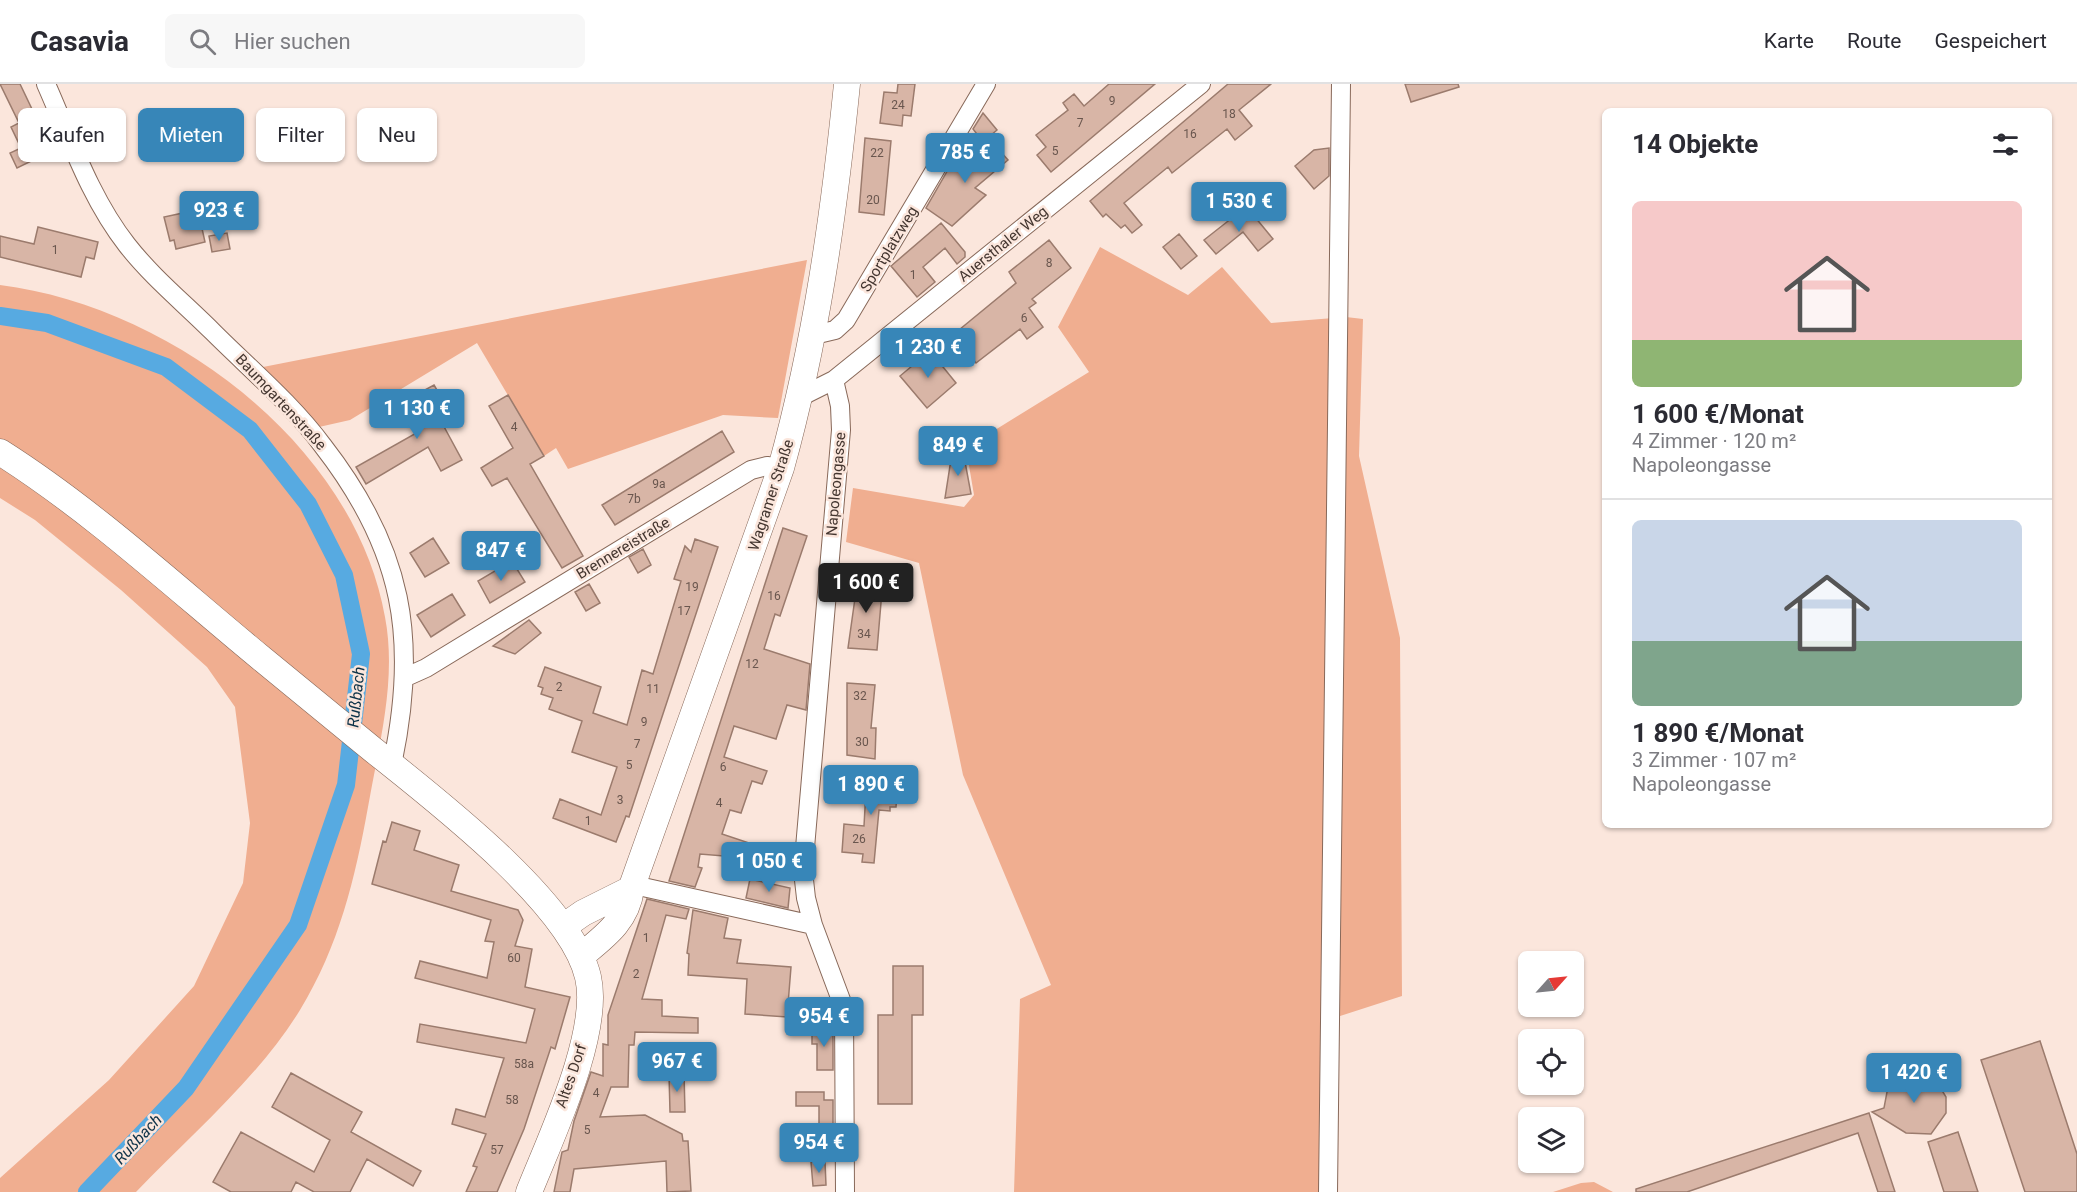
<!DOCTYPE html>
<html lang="de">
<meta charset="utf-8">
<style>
body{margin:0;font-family:Roboto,sans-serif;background:#f7f7f7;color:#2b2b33;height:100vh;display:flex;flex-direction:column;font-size:22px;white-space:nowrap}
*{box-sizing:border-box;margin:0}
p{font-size:20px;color:#7c7c81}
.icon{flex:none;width:33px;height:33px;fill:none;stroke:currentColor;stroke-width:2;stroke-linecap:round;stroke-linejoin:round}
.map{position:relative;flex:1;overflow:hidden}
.drawer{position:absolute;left:1602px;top:24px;width:450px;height:720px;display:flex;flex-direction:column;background:#fff;border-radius:9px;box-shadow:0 2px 4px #0004}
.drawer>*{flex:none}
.hud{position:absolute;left:18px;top:24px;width:570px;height:54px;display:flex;gap:12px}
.needle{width:39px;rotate:63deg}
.fabs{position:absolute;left:1518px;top:867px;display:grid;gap:12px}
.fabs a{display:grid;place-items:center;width:66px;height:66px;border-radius:9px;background:#fff;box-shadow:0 2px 4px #0004;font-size:30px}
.price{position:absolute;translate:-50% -51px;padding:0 14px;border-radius:6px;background:#3786b8;color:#fff;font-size:20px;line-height:39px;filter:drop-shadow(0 2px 3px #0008)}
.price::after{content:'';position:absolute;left:50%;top:36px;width:18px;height:14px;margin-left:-9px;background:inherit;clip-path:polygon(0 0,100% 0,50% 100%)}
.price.on{background:#222;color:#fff}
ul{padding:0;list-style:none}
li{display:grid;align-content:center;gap:12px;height:318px;padding:0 30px}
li+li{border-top:2px solid #e1e1e2}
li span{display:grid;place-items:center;height:186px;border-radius:9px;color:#555}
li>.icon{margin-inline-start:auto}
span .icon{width:108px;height:108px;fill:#fffc;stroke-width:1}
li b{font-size:26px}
h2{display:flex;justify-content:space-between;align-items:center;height:72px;padding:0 30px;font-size:26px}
.pill{padding:0 21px;border-radius:9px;background:#fff;box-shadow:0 2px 4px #0004;font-size:21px;line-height:54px}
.pill.on{background:#3786b8;color:#fff}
header{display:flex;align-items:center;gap:36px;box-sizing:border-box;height:84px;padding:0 30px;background:#fff;border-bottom:2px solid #e1e1e2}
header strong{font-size:28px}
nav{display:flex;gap:33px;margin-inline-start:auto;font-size:21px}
.search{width:420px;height:54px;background:#f7f7f7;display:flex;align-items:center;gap:15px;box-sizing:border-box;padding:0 21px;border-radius:9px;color:#7c7c81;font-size:22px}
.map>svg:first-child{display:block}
</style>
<header>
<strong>Casavia</strong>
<div class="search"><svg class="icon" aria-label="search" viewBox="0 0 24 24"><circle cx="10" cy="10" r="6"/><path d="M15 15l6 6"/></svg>Hier suchen</div>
<nav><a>Karte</a><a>Route</a><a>Gespeichert</a></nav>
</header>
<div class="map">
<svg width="2077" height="1108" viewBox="0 0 2077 1108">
<rect width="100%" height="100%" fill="#fbe6dc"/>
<!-- green -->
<path fill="#f0ae90" d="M1100 163 1188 211 1222 183 1271 239 1346 233 1363 235 1359 372 1400 554 1402 912 1337 933 1338 1108H1014L1020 915 1051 901 963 691 919 479 846 458 853 404 964 423 974 411 966 364 1089 288 1058 243Z
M807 176 778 334 723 331 568 385 556 364 544 372 477 259 350 336 319 343 263 283Z
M0 201C168 222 354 359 385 533 397 596 379 660 368 723 355 795 339 862 300 926 259 993 191 1051 136 1108H0V1094L109 996 194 902 243 799 250 739 235 623 207 583 121 506 35 436 0 414Z
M1594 1098 1613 1108H1553L1581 1099Z"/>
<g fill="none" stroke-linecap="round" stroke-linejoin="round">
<!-- canal -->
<path stroke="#57aae1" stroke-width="18" d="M0 232 47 239 166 283 250 346 308 420 344 491 361 570 346 701 298 841 186 1004 87 1108"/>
</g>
<!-- building -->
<path fill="#d8b5a6" stroke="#9b7b6d" stroke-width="1.5" d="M0 0H20L52 67 17 84 10 69 21 64 11 43 19 39Z
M898 0H915L911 32 903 31 902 42 880 39 884 8 897 9Z
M1109 0H1155L1051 88 1037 71 1046 63 1036 51 1068 26 1063 19 1074 10 1084 22Z
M1228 0H1271L1239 26 1252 42 1235 56 1227 45 1172 89 1168 83 1124 119 1142 141 1132 149 1125 141 1121 144 1106 130 1103 133 1090 117Z
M1405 0H1458L1459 3 1411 18Z
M983 29 997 46 983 58 973 45Z
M865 54 891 57 884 131 859 128Z
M990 56 1008 76 975 104 986 111 952 142 926 124 956 72 964 79Z
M1329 64V92L1314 105 1295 82 1314 66Z
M1250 127 1273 155 1258 167 1243 148 1216 170 1204 156 1232 134 1236 139Z
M183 129 184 134 199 131 205 158 176 165 174 156 170 157 164 133Z
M941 139 965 168V173L957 180 945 164 923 183 935 198 917 213 891 182Z
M38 143 98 158 94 175 86 173 81 193 0 173V152L34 160Z
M227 149 230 165 212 168 209 152Z
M1179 150 1197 172 1181 185 1163 163Z
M1049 156 1071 184 1032 215 1036 219 1029 224 1043 243 1027 255 1020 245 976 279 954 250 1016 199 1009 188Z
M930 267 956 299 927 324 900 292Z
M434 301 445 320 435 326 462 376 441 387 428 363 366 400 356 383 420 347 416 341 423 337 410 314Z
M508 311 544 372 530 380 583 472 562 484 507 394 492 402 481 384 513 364 489 322Z
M722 347 734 368 615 441 602 421Z
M963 367 971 410 945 414 952 369Z
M783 444 807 452 780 532 775 530 764 565 810 580 806 626 787 621 776 655 734 642 724 673 767 687 762 700 752 697 741 729 730 726 722 750 788 772 787 777 700 770 698 783 702 784 695 803 669 797Z
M433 454 449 479 425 493 410 469Z
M695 455 718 463 629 733 626 732 616 758 553 734 560 715 601 731 617 683 572 668 582 637 549 625 553 614 541 610 543 604 538 602 545 583 601 603 593 629 627 641 642 586 653 590 681 497 674 495 685 462 691 468Z
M643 465 651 481 638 489 629 473Z
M512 477 525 498 490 519 478 497Z
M858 493 883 495 877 566 848 564Z
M589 500 600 519 586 527 575 508Z
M452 510 465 531 431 553 417 531Z
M529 536 541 549 515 570 493 562Z
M847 599 875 601 871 644H876L875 675 847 671Z
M867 688 890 689V694H898L896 723H890V727L879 726 874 779 862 778 863 770 842 768 844 740 864 742Z
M392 738 420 747 414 766 459 781 451 807 518 826 523 836 515 862 532 865 525 903 570 913 555 965 551 963 524 1045 497 1108H466L477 1083 473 1082 486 1050 452 1040 456 1025 485 1033 504 974 417 958 420 940 526 959 535 925 415 894 420 877 487 894 494 858 485 857 491 836 372 800 383 757 386 758Z
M750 795 790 804 788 824 746 814Z
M647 815 689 825 686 835 666 831 642 915 662 916V932L698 934V949L635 948 634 961H629L628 1003H611L600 1033 645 1031 682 1050 683 1057H688L691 1107 667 1108 666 1077 574 1085 570 1108H554L562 1068 568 1066 574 1037 591 988 603 992V960L608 961V931Z
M693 826 728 834 724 854 741 856 737 879 791 883 787 933 745 930 747 895 688 891 689 870 687 869Z
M893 882H923V931H912V1020H878V931H893Z
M812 945H833V986H817V960H812Z
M2040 957 2077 1070V1108H2025L1981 976Z
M686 960H705L704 987H685Z
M1921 988 1937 998 1946 1013V1029L1931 1050 1906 1049 1872 1028 1884 1024 1887 1008 1893 998 1906 990Z
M291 989 362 1028 351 1048 421 1087 413 1102 367 1075 350 1108H314L296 1098 291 1108H231L213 1098 241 1048 314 1088 330 1056 272 1023Z
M669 990H684L685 1028H670Z
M796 1008H824V1016H833V1046H819V1022H796Z
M1869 1029 1895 1108H1878L1858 1049 1687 1108H1636V1105Z
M1958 1048 1978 1108H1944L1928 1058Z
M811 1078H825L826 1101 813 1102Z"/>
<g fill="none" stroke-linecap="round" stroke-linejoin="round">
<!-- street casing -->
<g stroke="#88695a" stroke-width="20">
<path id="street" d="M46 0C70 54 90 114 127 161 152 193 185 220 213 248 250 285 292 320 323 362 403 465 419 555 392 681
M814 251 835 246 846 236 986 0
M834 296 840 322 841 346 803 787 806 814 813 841 844 924 845 1108
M800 313 834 296 1201 0
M406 593 426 584 751 386 767 382 781 384
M634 801 813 841
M1328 1108 1341 0"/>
</g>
<!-- secondary casing -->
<g stroke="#88695a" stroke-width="27">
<path id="secondary" d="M0 368C93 427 176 504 261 574 298 604 335 635 372 665 432 713 571 819 588 893 601 949 550 1055 529 1108
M563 843 583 829 631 805
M581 872C604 853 627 837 631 805L781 384C816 258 834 130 847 0"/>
</g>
<!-- street -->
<use href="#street" stroke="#fff" stroke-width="18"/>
<!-- secondary -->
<use href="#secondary" stroke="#fff" stroke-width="26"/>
</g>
<g text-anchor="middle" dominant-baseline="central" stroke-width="5" stroke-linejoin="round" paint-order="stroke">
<!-- number labels -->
<g font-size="12" fill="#69564e">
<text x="1112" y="17">9</text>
<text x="898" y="21">24</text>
<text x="1229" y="30">18</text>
<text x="1080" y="39">7</text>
<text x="1190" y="50">16</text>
<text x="1055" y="67">5</text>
<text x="877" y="69">22</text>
<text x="873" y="116">20</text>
<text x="55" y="166">1</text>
<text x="1049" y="179">8</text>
<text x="913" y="191">1</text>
<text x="1024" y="234">6</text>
<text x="514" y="343">4</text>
<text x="659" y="400">9a</text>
<text x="634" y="415">7b</text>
<text x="692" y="503">19</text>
<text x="774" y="512">16</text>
<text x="684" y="527">17</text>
<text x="864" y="550">34</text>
<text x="752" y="580">12</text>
<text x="559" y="603">2</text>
<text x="653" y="605">11</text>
<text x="860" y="612">32</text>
<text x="644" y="638">9</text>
<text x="862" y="658">30</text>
<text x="637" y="660">7</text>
<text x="629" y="681">5</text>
<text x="723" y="683">6</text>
<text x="620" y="716">3</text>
<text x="719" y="719">4</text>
<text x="588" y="737">1</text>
<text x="859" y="755">26</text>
<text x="646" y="854">1</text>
<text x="514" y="874">60</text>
<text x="636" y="890">2</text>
<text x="524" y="980">58a</text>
<text x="596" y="1009">4</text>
<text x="512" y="1016">58</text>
<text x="587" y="1046">5</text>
<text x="497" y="1066">57</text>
</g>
<!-- street labels -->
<g font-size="15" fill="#443630" stroke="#fbe6dc">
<text transform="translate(1003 160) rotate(-39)">Auersthaler Weg</text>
<text transform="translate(889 165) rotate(-59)">Sportplatzweg</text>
<text transform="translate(281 318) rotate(47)">Baumgartenstraße</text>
<text transform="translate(836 400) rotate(-85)">Napoleongasse</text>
<text transform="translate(771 411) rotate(-72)">Wagramer Straße</text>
<text transform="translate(623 464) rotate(-31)">Brennereistraße</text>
<text transform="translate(571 992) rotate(-71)">Altes Dorf</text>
</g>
<!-- water labels -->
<g font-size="16" font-style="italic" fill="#0e3349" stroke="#fbe6dc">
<text transform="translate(356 613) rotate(-84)">Rußbach</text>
<text transform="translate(138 1055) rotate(-47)">Rußbach</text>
</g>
</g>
</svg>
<div class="fabs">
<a><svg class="needle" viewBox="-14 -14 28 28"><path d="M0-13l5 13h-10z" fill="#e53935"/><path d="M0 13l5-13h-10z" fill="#7c7c81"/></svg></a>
<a><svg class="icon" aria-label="locate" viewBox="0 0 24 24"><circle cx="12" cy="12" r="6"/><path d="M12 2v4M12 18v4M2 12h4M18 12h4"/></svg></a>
<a><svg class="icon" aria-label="layers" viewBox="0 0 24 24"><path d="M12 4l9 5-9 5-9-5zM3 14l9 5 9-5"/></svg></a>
</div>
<b class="price" style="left:965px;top:100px">785 €</b>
<b class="price" style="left:1239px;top:149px">1 530 €</b>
<b class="price" style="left:219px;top:158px">923 €</b>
<b class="price" style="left:928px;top:295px">1 230 €</b>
<b class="price" style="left:417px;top:356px">1 130 €</b>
<b class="price" style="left:958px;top:393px">849 €</b>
<b class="price" style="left:501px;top:498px">847 €</b>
<b class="price on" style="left:866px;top:530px">1 600 €</b>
<b class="price" style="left:871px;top:732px">1 890 €</b>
<b class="price" style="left:769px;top:809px">1 050 €</b>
<b class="price" style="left:824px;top:964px">954 €</b>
<b class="price" style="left:677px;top:1009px">967 €</b>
<b class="price" style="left:1914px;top:1020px">1 420 €</b>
<b class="price" style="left:819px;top:1090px">954 €</b>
<div class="hud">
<a class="pill">Kaufen</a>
<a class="pill on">Mieten</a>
<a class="pill">Filter</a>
<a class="pill">Neu</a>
</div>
<section class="drawer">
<h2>14 Objekte<svg class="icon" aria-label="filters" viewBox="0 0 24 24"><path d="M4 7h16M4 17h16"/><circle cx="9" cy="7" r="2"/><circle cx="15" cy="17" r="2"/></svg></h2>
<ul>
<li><span style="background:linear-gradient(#f6c9c9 75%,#8fb573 0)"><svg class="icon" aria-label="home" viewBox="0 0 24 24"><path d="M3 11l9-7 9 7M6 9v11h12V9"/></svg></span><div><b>1 600 €/Monat</b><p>4 Zimmer · 120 m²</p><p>Napoleongasse</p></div></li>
<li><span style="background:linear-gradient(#c9d6e8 65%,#7fa58c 0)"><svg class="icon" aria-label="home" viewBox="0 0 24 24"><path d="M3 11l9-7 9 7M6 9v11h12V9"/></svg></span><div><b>1 890 €/Monat</b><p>3 Zimmer · 107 m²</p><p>Napoleongasse</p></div></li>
</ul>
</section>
</div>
